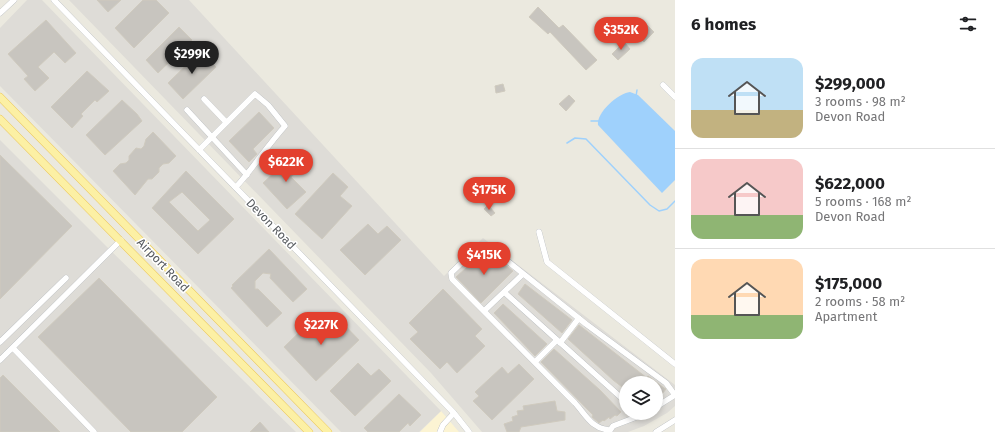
<!DOCTYPE html>
<meta charset="utf-8">
<style>
body{margin:0;font-family:"Fira Sans",sans-serif;background:#f2f2f2;color:#202124;height:100vh;display:flex;flex-direction:column;font-size:15px;white-space:nowrap}
*{box-sizing:border-box;margin:0}
p{font-size:13px;color:#757577}
.icon{flex:none;width:22px;height:22px;fill:none;stroke:currentColor;stroke-width:2;stroke-linecap:round;stroke-linejoin:round}
.map{position:relative;flex:1;overflow:hidden}
.side{display:flex;flex-direction:column;background:#fff;width:320px}
.side>*{flex:none}
.tools{position:absolute;left:619px;top:376px;display:grid;gap:8px}
.tools a{display:grid;place-items:center;width:44px;height:44px;border-radius:50%;background:#fff;box-shadow:0 2px 6px #0003;font-size:20px}
.price{position:absolute;translate:-50% -34px;padding:0 9px;border-radius:14px;background:#e3402e;color:#fff;font-size:13px;line-height:26px;filter:drop-shadow(0 1px 2px #0008)}
.price::after{content:'';position:absolute;left:50%;top:24px;width:12px;height:9px;margin-left:-6px;background:inherit;clip-path:polygon(0 0,100% 0,50% 100%)}
.price.selected{background:#222;color:#fff}
ul{padding:0;list-style:none}
li{display:flex;align-items:center;gap:12px;height:100px;padding:0 16px}
li+li{border-top:1px solid #e0e0e0}
li span{display:grid;place-items:center;flex:none;width:112px;height:80px;border-radius:12px;color:#555}
li>.icon{margin-inline-start:auto}
span .icon{width:48px;height:48px;fill:#fffc;stroke-width:1}
li b{font-size:17px}
h2{display:flex;justify-content:space-between;align-items:center;height:48px;padding:0 16px;font-size:17px}
main{display:flex;flex:1;min-height:0}
.map>svg:first-child{display:block}
</style>
<main>
<div class="map">
<svg width="675" height="432" viewBox="0 0 675 432">
<rect width="100%" height="100%" fill="#ebe9df"/>
<!-- commercial -->
<path fill="#fcf4d3" d="M441 411 459 432H420Z"/>
<!-- industrial -->
<path fill="#dedcd7" fill-rule="evenodd" d="M27 0H42L441 411 419 432H341L0 86V28Z
M69 0H189L444 276 483 238 675 385V406L667 413 644 426 628 432H482L431 373ZM626 383H656V413H626Z
M0 140 106 246 296 432H0Z"/>
<!-- water -->
<path fill="#9fd1fc" d="M630 92 638 95 675 131V180L662 193 598 125C596 113 618 93 630 92Z"/>
<g fill="none" stroke-linecap="round" stroke-linejoin="round">
<!-- stream -->
<path stroke="#9fd1fc" stroke-width="1.5" d="M636 96 637 90
M591 121H599
M567 143 575 138 586 139 650 205 659 211 667 209 675 201"/>
</g>
<!-- building -->
<path fill="#c8c5bf" stroke="#cfcabe" fill-rule="evenodd" d="M97 0H121L108 12Z
M143 0H156L169 13 134 48 115 28Z
M538 7 559 28 563 25 597 60 586 70 550 32 548 34 529 17Z
M46 20 76 53 65 63 54 52 38 67 49 78 35 91 24 79 28 76 8 54Z
M642 20 654 32 644 42 632 29Z
M179 27 192 40 158 73 146 60Z
M624 42 630 49 618 60 612 54Z
M201 51 216 67 183 99 168 83Z
M87 71 109 91 97 102 95 100 81 114 83 116 72 128 51 107Z
M503 84 505 91 496 93 495 86Z
M569 95 575 101 566 111 559 104Z
M122 100 137 114 142 121 105 155 86 135Z
M259 112 274 128 253 149 257 154 249 162 229 141Z
M153 132 176 156 169 163 163 164 159 168V172L152 179H148L135 195 113 171 120 164 126 163 129 160V156L136 148 141 149 144 146 146 139Z
M0 155 72 226 0 299Z
M292 156 302 167 291 177 306 192 287 209 263 183Z
M186 171 234 219 198 254 152 208ZM182 192 210 220 198 231 169 202Z
M333 173 348 187 340 196 352 206 322 239 295 214Z
M488 205 495 213 491 216 484 209Z
M368 224 378 234 387 226 401 240 365 275 340 250Z
M269 249 307 289 293 302 270 278 271 274 263 273 255 281V289H258L282 313 267 327 231 288 233 286 232 285Z
M486 250 513 271 481 303 456 277Z
M99 278 217 397 182 432H131L38 337Z
M525 284 572 320 562 333 518 294Z
M443 289 482 329 475 336 485 346 457 373 447 362 440 369 410 339 418 332 409 323Z
M503 304 547 344 535 356 494 313Z
M335 315 359 340 316 381 284 347 313 319 321 328Z
M579 325 647 378 648 376 664 388 666 389 662 394 660 393 656 398V383H626V390L613 380 568 339Z
M554 349 600 390 621 412 617 416 615 415 610 419 609 417 604 421 603 420 599 423 592 417 593 415 541 362Z
M358 363 371 376 379 369 391 381 355 416 330 391Z
M519 364 534 379 492 420 473 401 479 396 475 392 502 367 508 374Z
M3 375 60 432H0V378Z
M399 394 421 415 410 426 408 423 399 432H368L364 428Z
M555 401 557 411 565 412V420L521 427 519 432H507L504 424 513 421 512 417 518 415 517 411 524 410 523 406Z
M260 422 269 432H250Z"/>
<g fill="none" stroke-linecap="round" stroke-linejoin="round">
<!-- minor casing -->
<g stroke="#b2b6ba" stroke-width="6">
<path id="minor" d="M54 0 454 413 469 432
M0 13 14 0
M663 85 675 97
M204 99 226 122
M187 110 247 175
M199 150 255 94 268 105 285 126C267 146 254 167 236 187
M539 232 547 262 675 364
M504 292 523 274
M484 311 504 292 626 402
M0 342 66 278
M560 343 579 318
M13 348 94 432
M0 360 121 240
M535 362 556 341
M656 407 675 395
M609 430C591 428 586 415 575 403L452 279 451 273 476 249 485 245 490 247 586 324 666 383 675 395
M440 432 443 425 454 413
M609 432 613 426 647 413
M656 432 675 420"/>
</g>
<!-- major casing -->
<g stroke="#ecc658" stroke-width="8">
<path id="major" d="M0 97 328 432
M0 119 309 432"/>
</g>
<!-- minor -->
<use href="#minor" stroke="#fff" stroke-width="5.5"/>
<!-- major -->
<use href="#major" stroke="#fcf0a4" stroke-width="7"/>
</g>
<g text-anchor="middle" dominant-baseline="central" stroke-width="3" stroke-linejoin="round" paint-order="stroke">
<!-- street labels -->
<g font-size="12" fill="#585c60" stroke="#fff">
<text transform="translate(271 224) rotate(46)">Devon Road</text>
<text transform="translate(163 265) rotate(46)">Airport Road</text>
</g>
</g>
</svg>
<div class="tools">
<a><svg class="icon" aria-label="layers" viewBox="0 0 24 24"><path d="M12 4l9 5-9 5-9-5zM3 14l9 5 9-5"/></svg></a>
</div>
<b class="price" style="left:621px;top:51px">$352K</b>
<b class="price selected" style="left:192px;top:75px">$299K</b>
<b class="price" style="left:286px;top:183px">$622K</b>
<b class="price" style="left:489px;top:211px">$175K</b>
<b class="price" style="left:484px;top:276px">$415K</b>
<b class="price" style="left:321px;top:346px">$227K</b>
</div>
<section class="side">
<h2>6 homes<svg class="icon" aria-label="filters" viewBox="0 0 24 24"><path d="M4 7h16M4 17h16"/><circle cx="9" cy="7" r="2"/><circle cx="15" cy="17" r="2"/></svg></h2>
<ul>
<li><span style="background:linear-gradient(#bfe0f5 65%,#c2b280 0)"><svg class="icon" aria-label="home" viewBox="0 0 24 24"><path d="M3 11l9-7 9 7M6 9v11h12V9"/></svg></span><div><b>$299,000</b><p>3 rooms · 98 m²</p><p>Devon Road</p></div></li>
<li><span style="background:linear-gradient(#f6c9c9 70%,#8fb573 0)"><svg class="icon" aria-label="home" viewBox="0 0 24 24"><path d="M3 11l9-7 9 7M6 9v11h12V9"/></svg></span><div><b>$622,000</b><p>5 rooms · 168 m²</p><p>Devon Road</p></div></li>
<li><span style="background:linear-gradient(#ffd9b3 70%,#8fb573 0)"><svg class="icon" aria-label="home" viewBox="0 0 24 24"><path d="M3 11l9-7 9 7M6 9v11h12V9"/></svg></span><div><b>$175,000</b><p>2 rooms · 58 m²</p><p>Apartment</p></div></li>
</ul>
</section>
</main>
